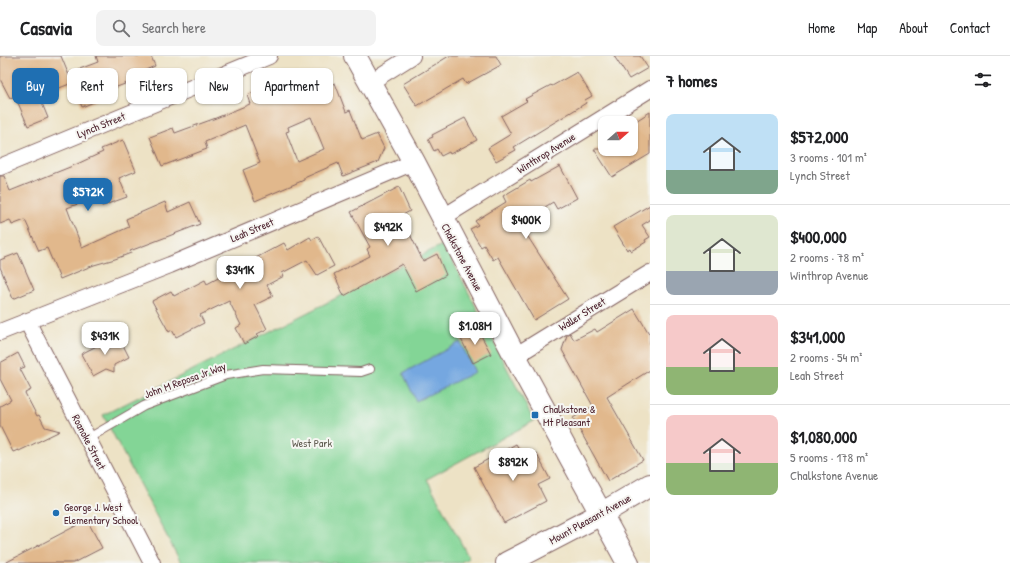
<!DOCTYPE html>
<meta charset="utf-8">
<style>
body{margin:0;font-family:"Patrick Hand",sans-serif;background:#f2f2f2;color:#202124;height:100vh;display:flex;flex-direction:column;font-size:15px;white-space:nowrap}
*{box-sizing:border-box;margin:0}
p{font-size:13px;color:#757577}
.icon{flex:none;width:22px;height:22px;fill:none;stroke:currentColor;stroke-width:2;stroke-linecap:round;stroke-linejoin:round}
.map{position:relative;flex:1;overflow:hidden}
.drawer{display:flex;flex-direction:column;background:#fff;width:360px}
.drawer>*{flex:none}
.banner{position:absolute;left:12px;top:12px;width:380px;height:36px;display:flex;gap:8px}
.needle{width:26px;rotate:69deg}
.controls{position:absolute;left:598px;top:60px;display:grid;gap:8px}
.controls a{display:grid;place-items:center;width:40px;height:40px;border-radius:8px;background:#fff;box-shadow:0 1px 3px #0004;font-size:20px}
.price{position:absolute;translate:-50% -34px;padding:0 9px;border-radius:8px;background:#fff;color:#222;font-size:13px;line-height:26px;filter:drop-shadow(0 1px 2px #0008)}
.price::after{content:'';position:absolute;left:50%;top:24px;width:12px;height:9px;margin-left:-6px;background:inherit;clip-path:polygon(0 0,100% 0,50% 100%)}
.price.on{background:#1f6fb2;color:#fff}
ul{padding:0;list-style:none}
li{display:flex;align-items:center;gap:12px;height:100px;padding:0 16px}
li+li{border-top:1px solid #e0e0e0}
li span{display:grid;place-items:center;flex:none;width:112px;height:80px;border-radius:8px;color:#555}
li>.icon{margin-inline-start:auto}
span .icon{width:48px;height:48px;fill:#fffc;stroke-width:1}
li b{font-size:17px}
h2{display:flex;justify-content:space-between;align-items:center;height:48px;padding:0 16px;font-size:17px}
.pill{padding:0 14px;border-radius:8px;background:#fff;box-shadow:0 1px 3px #0004;font-size:14px;line-height:36px}
.pill.on{background:#1f6fb2;color:#fff}
header{display:flex;align-items:center;gap:24px;box-sizing:border-box;height:56px;padding:0 20px;background:#fff;border-bottom:1px solid #e0e0e0}
header strong{font-size:19px}
nav{display:flex;gap:22px;margin-inline-start:auto;font-size:14px}
.search{width:280px;height:36px;background:#f2f2f2;display:flex;align-items:center;gap:10px;box-sizing:border-box;padding:0 14px;border-radius:8px;color:#757577;font-size:15px}
main{display:flex;flex:1;min-height:0}
.map>svg:first-child{display:block}
</style>
<header>
<strong>Casavia</strong>
<div class="search"><svg class="icon" aria-label="search" viewBox="0 0 24 24"><circle cx="10" cy="10" r="6"/><path d="M15 15l6 6"/></svg>Search here</div>
<nav><a>Home</a><a>Map</a><a>About</a><a>Contact</a></nav>
</header>
<main>
<div class="map">
<svg width="650" height="507" viewBox="0 0 650 507">
<rect width="100%" height="100%" fill="#f6f6f2"/>
<filter id="ink" filterUnits="userSpaceOnUse"><feTurbulence type="fractalNoise" baseFrequency=".025" numOctaves="2"/><feDisplacementMap in="SourceGraphic" scale="8" xChannelSelector="R" yChannelSelector="G"/><feConvolveMatrix kernelMatrix="1 2 1 2 8 2 1 2 1" color-interpolation-filters="sRGB"/></filter>
<filter id="wash" filterUnits="userSpaceOnUse"><feTurbulence type="fractalNoise" baseFrequency=".012" numOctaves="4" result="noise"/><feDisplacementMap in="SourceGraphic" scale="16" xChannelSelector="R" yChannelSelector="G"/><feGaussianBlur stdDeviation="0.9" result="paint"/><feColorMatrix in="noise" values="0 0 0 0 0 0 0 0 0 0 0 0 0 0 0 0 0 1.4 0 .05"/><feComposite in="paint" operator="in"/></filter>
<g filter="url(#wash)">
<rect width="100%" height="100%" fill="#ede2c5"/>
<!-- green -->
<path fill="#83d596" stroke="#667a60" d="M444 188 534 365 427 423 469 502 459 507H181L103 359Z"/>
<!-- water -->
<path fill="#75a7e0" stroke="#606386" d="M460 286 475 316 416 345 403 317Z"/>
<g id="blocks">
<!-- building -->
<path fill="#e1b88c" fill-rule="evenodd" d="M0 0H61L72 27 39 40 48 62 28 70 15 40 10 42 0 23Z
M96 0H151L155 10 136 18 138 23 101 37 103 42 82 51 69 17 98 6Z
M449 0H496L501 9 466 28 463 23 417 50 403 28Z
M614 0H640L648 12 629 23Z
M577 16 592 40 585 44 586 47 514 91 516 94 496 105 488 92 511 78 501 60 527 45 525 43 551 29 552 30Z
M291 24 298 42 335 27 346 56 350 54 362 84 377 78 384 92 378 106 343 120 338 107 304 122V124L255 145 243 114 260 107 245 69 205 86 207 93 162 110 150 81 173 72 175 77 216 62 250 48 247 39 266 31 267 34ZM311 61 324 93 297 105 286 76 289 75 288 71Z
M650 56V98L612 121 594 93H631V68Z
M465 62 477 84 450 98 449 96 441 100 437 93 434 95 428 83 433 81 432 79Z
M123 84 136 115 119 122 127 141 102 150 99 140 67 152 82 192 129 171 126 163 165 146 168 156 190 146 200 168 130 195 131 197 115 203 94 209 60 223 47 192 39 195 25 164 12 169 10 164 0 168V120H4L10 135 75 109 103 96 101 93Z
M560 110 577 142 557 153 553 146 519 167 568 243 534 264 498 201 493 204 484 189 481 191 470 173 478 169 475 165 506 146 503 140 530 124 531 126Z
M399 131 410 155 401 160 423 205 437 198 446 219 416 235 402 208 344 240 334 218 370 200 367 193 370 191 351 156Z
M650 149V164L642 169 650 181 645 184 646 186 631 195 630 192 627 194 613 171Z
M318 180 334 210 317 219 307 204 282 217 284 220 267 229 273 240 255 249 267 273 257 278 259 280 244 288 236 272 241 269 229 245 200 259 204 267 176 281 172 274 169 276 152 245 171 235 174 240 205 224 207 228 284 187 288 194 310 181 312 184Z
M18 197 34 234 13 243 0 211V204Z
M634 253 650 279V314L607 341 643 404 608 425 573 362 593 350 562 294 567 279 570 277 574 284 595 273 597 276Z
M477 272 491 298 473 307 460 281Z
M118 279 129 301 114 309V316L106 313 93 320 81 298Z
M18 297 25 311 20 313 31 334 25 337 37 360 39 359 45 371 60 375 19 395 18 394 13 396 0 370V350L11 344 0 323V307Z
M516 388 525 403 536 397 550 423 538 429 546 445 504 467 474 411Z
M87 464 102 492 73 507H5Z"/>
</g>
</g>
<g filter="url(#ink)">
<use href="#blocks" fill-opacity="0" stroke="#836361" stroke-width="1"/>
<g fill="none" stroke-linecap="round" stroke-linejoin="round">
<!-- lane casing -->
<g stroke="#836361" stroke-width="10">
<path id="lane" d="M87 383 144 350 226 319 263 313 361 316 370 313"/>
</g>
<!-- street casing -->
<g stroke="#836361" stroke-width="18">
<path id="street" d="M369 27 412 0
M0 111 269 0
M442 162 650 33
M27 265 152 507
M0 276 170 209 414 106
M515 300 650 217"/>
</g>
<!-- secondary casing -->
<g stroke="#836361" stroke-width="24">
<path id="secondary" d="M355 0 414 106 515 300 628 507
M507 507 601 458 650 429"/>
</g>
<!-- lane -->
<use href="#lane" stroke="#fff" stroke-width="8"/>
<!-- street -->
<use href="#street" stroke="#fff" stroke-width="16"/>
<!-- secondary -->
<use href="#secondary" stroke="#fff" stroke-width="22"/>
</g>
</g>
<!-- markers -->
<g fill="#1f6fb2" stroke="#f6f6f2" stroke-width="1.5">
<rect x="531" y="355" width="8" height="8" rx="2"/>
<circle cx="56" cy="457" r="4"/>
</g>
<g text-anchor="middle" dominant-baseline="central" stroke-width="4" stroke-linejoin="round" paint-order="stroke">
<!-- street labels -->
<g font-size="11" fill="#4a1f2b" stroke="#f6f6f2">
<text transform="translate(101 69) rotate(-22)">Lynch Street</text>
<text transform="translate(546 97) rotate(-32)">Winthrop Avenue</text>
<text transform="translate(252 174) rotate(-23)">Leah Street</text>
<text transform="translate(462 201) rotate(62)">Chalkstone Avenue</text>
<text transform="translate(582 258) rotate(-32)">Waller Street</text>
<text transform="translate(185 324) rotate(-20)">John M Reposa Jr Way</text>
<text transform="translate(89 386) rotate(63)">Roanoke Street</text>
<text transform="translate(590 463) rotate(-29)">Mount Pleasant Avenue</text>
</g>
<!-- poi labels -->
<g font-size="11" fill="#4a1f2b" stroke="#f6f6f2" text-anchor="start">
<text x="543" y="353">Chalkstone &amp;<tspan x="543" dy="13">Mt Pleasant</tspan></text>
<text x="64" y="451">George J. West<tspan x="64" dy="13">Elementary School</tspan></text>
</g>
<!-- park labels -->
<g font-size="11" fill="#5b564b" stroke="#f6f6f2">
<text x="312" y="387">West Park</text>
</g>
</g>
</svg>
<div class="controls">
<a><svg class="needle" viewBox="-14 -14 28 28"><path d="M0-13l5 13h-10z" fill="#e53935"/><path d="M0 13l5-13h-10z" fill="#757577"/></svg></a>
</div>
<b class="price on" style="left:88px;top:156px">$572K</b>
<b class="price" style="left:526px;top:184px">$400K</b>
<b class="price" style="left:388px;top:191px">$492K</b>
<b class="price" style="left:240px;top:234px">$341K</b>
<b class="price" style="left:475px;top:290px">$1.08M</b>
<b class="price" style="left:105px;top:300px">$431K</b>
<b class="price" style="left:513px;top:426px">$892K</b>
<div class="banner">
<a class="pill on">Buy</a>
<a class="pill">Rent</a>
<a class="pill">Filters</a>
<a class="pill">New</a>
<a class="pill">Apartment</a>
</div>
</div>
<section class="drawer">
<h2>7 homes<svg class="icon" aria-label="filters" viewBox="0 0 24 24"><path d="M4 7h16M4 17h16"/><circle cx="9" cy="7" r="2"/><circle cx="15" cy="17" r="2"/></svg></h2>
<ul>
<li><span style="background:linear-gradient(#bfe0f5 70%,#7fa58c 0)"><svg class="icon" aria-label="home" viewBox="0 0 24 24"><path d="M3 11l9-7 9 7M6 9v11h12V9"/></svg></span><div><b>$572,000</b><p>3 rooms · 101 m²</p><p>Lynch Street</p></div></li>
<li><span style="background:linear-gradient(#dfe7d0 70%,#9aa5b1 0)"><svg class="icon" aria-label="home" viewBox="0 0 24 24"><path d="M3 11l9-7 9 7M6 9v11h12V9"/></svg></span><div><b>$400,000</b><p>2 rooms · 78 m²</p><p>Winthrop Avenue</p></div></li>
<li><span style="background:linear-gradient(#f6c9c9 65%,#8fb573 0)"><svg class="icon" aria-label="home" viewBox="0 0 24 24"><path d="M3 11l9-7 9 7M6 9v11h12V9"/></svg></span><div><b>$341,000</b><p>2 rooms · 54 m²</p><p>Leah Street</p></div></li>
<li><span style="background:linear-gradient(#f6c9c9 60%,#8fb573 0)"><svg class="icon" aria-label="home" viewBox="0 0 24 24"><path d="M3 11l9-7 9 7M6 9v11h12V9"/></svg></span><div><b>$1,080,000</b><p>5 rooms · 178 m²</p><p>Chalkstone Avenue</p></div></li>
</ul>
</section>
</main>
